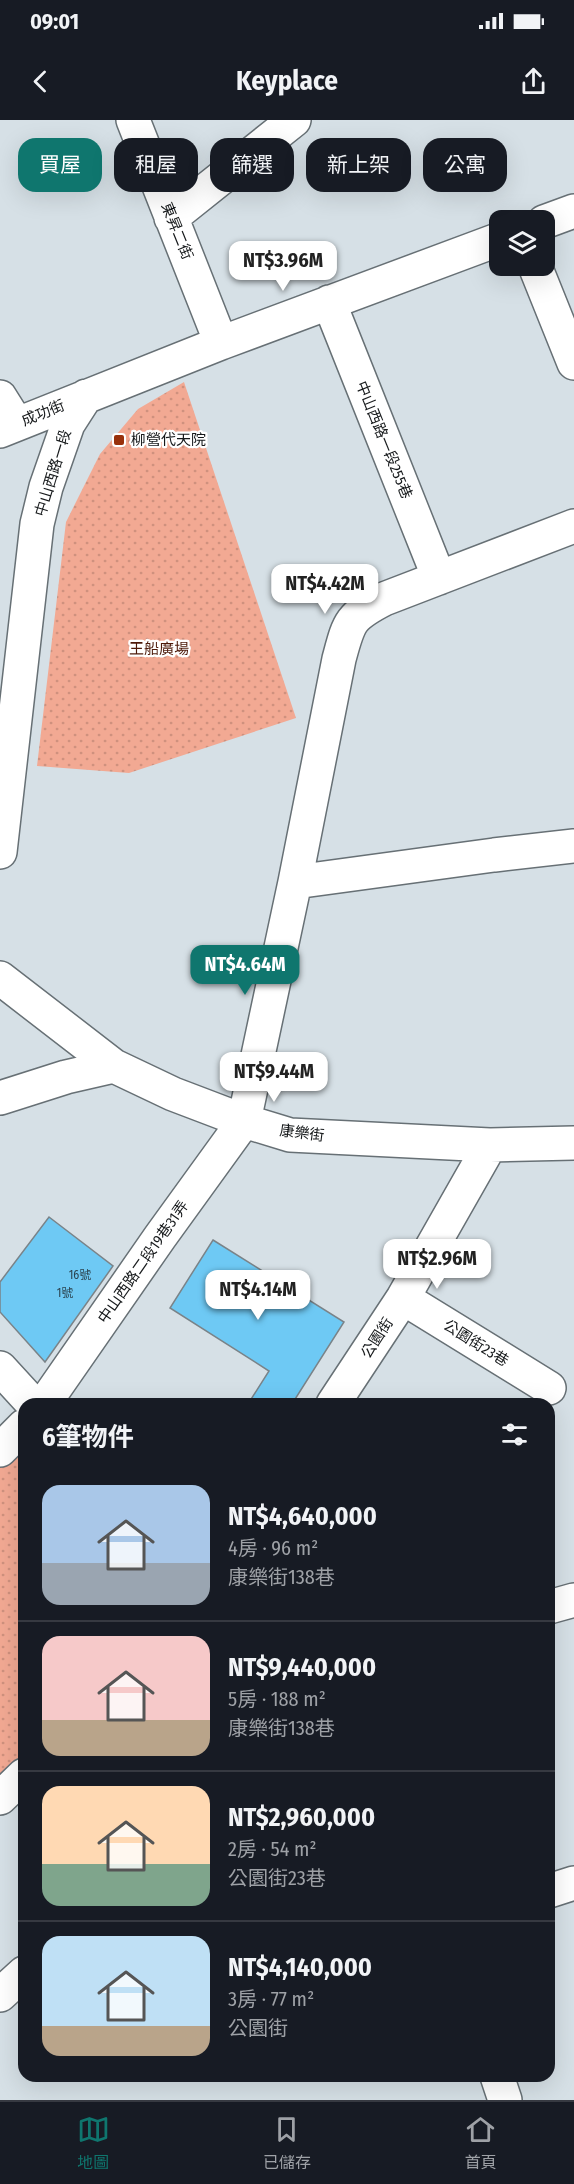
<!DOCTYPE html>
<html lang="zh-TW">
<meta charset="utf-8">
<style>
body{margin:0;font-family:"Fira Sans Condensed","Noto Sans TC",sans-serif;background:#242831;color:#f1f3f6;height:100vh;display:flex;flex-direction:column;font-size:22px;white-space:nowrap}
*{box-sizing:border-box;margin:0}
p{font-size:20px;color:#9ea1a6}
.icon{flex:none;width:33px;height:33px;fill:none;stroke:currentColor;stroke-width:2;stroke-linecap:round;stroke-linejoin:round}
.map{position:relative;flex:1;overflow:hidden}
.details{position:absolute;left:18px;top:1278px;width:537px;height:684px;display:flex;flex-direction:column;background:#171b24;border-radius:18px;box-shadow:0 6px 24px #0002}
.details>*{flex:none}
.hud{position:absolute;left:18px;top:18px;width:538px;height:54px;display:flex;gap:12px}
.tools{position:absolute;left:489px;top:90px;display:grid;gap:12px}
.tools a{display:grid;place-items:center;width:66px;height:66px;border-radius:12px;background:#171b24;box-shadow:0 6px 24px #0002;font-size:30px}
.price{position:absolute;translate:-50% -51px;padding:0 14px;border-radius:12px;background:#fff;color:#222;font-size:20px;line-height:39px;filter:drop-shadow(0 2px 3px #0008)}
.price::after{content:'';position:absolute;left:50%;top:36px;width:18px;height:14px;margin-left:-9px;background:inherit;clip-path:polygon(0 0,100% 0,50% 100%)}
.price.active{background:#0f766e;color:#fff}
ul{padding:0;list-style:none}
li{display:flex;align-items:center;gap:18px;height:150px;padding:0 24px}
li+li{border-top:2px solid #363941}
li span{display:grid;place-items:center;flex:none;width:168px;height:120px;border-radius:18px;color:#555}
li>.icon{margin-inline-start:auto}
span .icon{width:72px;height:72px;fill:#fffc;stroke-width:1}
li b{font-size:26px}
h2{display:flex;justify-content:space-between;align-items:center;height:72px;padding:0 24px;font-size:26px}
.tag{padding:0 21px;border-radius:18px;background:#171b24;box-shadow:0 6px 24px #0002;font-size:21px;line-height:54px}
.tag.active{background:#0f766e;color:#fff}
.status{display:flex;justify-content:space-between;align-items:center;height:42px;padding:0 30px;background:#171b24;direction:ltr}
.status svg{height:16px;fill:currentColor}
header{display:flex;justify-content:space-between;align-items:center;height:78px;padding:0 24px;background:#171b24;font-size:27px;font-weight:700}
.tab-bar{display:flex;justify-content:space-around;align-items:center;height:84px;border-top:2px solid #363941;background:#171b24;font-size:16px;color:#9ea1a6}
.tab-bar a{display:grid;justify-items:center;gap:3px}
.tab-bar .active{color:#0f766e}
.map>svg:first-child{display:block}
</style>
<div class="status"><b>09:01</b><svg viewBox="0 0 49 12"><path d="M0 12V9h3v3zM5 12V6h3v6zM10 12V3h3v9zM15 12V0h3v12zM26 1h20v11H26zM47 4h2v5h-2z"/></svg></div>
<header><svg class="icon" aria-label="back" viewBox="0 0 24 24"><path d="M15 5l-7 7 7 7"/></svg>Keyplace<svg class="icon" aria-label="share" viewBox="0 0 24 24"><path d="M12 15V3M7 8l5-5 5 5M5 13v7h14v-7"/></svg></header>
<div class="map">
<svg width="574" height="1980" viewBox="0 0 574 1980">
<defs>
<pattern id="park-dots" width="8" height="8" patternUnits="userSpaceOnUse" patternTransform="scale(1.5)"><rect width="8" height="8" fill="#f2a993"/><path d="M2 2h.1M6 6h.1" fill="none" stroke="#cf917e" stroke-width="1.8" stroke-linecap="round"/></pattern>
</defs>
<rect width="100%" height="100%" fill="#d6e0e6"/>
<!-- park -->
<path fill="url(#park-dots)" d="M184 262 296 598 129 653 37 646 66 402 100 334 138 289Z
M24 1311V1641L0 1662V1336Z"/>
<!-- building -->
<path fill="#6ec9f4" stroke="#7a8388" stroke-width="1.5" d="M49 1097 113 1146 45 1242 0 1192V1162Z
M213 1120 344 1202 292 1284H248L269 1251 170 1188Z"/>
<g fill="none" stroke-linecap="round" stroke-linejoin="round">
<!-- minor casing -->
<g stroke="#677075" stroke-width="36">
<path id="minor" d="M133 0 221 223
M171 98 294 0
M544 102 574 91
M535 146 574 243
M329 182 439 458
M0 277 17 304
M0 311 221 223 500 119
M0 732 37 404 46 367 68 304 86 276
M295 762 494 735 574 726
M0 858 114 946 173 974 244 1001 290 1015 490 1025 574 1023
M0 978 66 957 114 946
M403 1178 549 1268
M0 1248 33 1284
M44 1284 160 1117 244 1001 295 762 339 539C349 502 349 497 384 479L574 406
M333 1284 403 1178 490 1025
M0 1330 24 1306
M549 1487 574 1480
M0 1678 24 1655
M549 1771 574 1763
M0 1875 24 1853
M497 1956 505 1980"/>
</g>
<!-- minor -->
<use href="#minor" stroke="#fff" stroke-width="33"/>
</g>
<!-- markers -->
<rect fill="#98310c" stroke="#fff" stroke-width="2" x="113" y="314" width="12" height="12" rx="3"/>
<g text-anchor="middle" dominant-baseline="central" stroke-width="4.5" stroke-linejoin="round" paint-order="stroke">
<!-- number labels -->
<g font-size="12" fill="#2b4450">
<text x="80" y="1155">16號</text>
<text x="65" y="1173">1號</text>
</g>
<!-- street labels -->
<g font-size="15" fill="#15181a" stroke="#fff">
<text transform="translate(177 111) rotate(68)">東昇二街</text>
<text transform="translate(43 293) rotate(-22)">成功街</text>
<text transform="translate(384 320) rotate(68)">中山西路一段255巷</text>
<text transform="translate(53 353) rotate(-73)">中山西路一段</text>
<text transform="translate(302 1013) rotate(7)">康樂街</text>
<text transform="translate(143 1142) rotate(-55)">中山西路二段19巷31弄</text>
<text transform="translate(377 1218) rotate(-57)">公園街</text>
<text transform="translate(476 1223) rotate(32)">公園街23巷</text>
</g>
<!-- poi labels -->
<g font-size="15" fill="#15181a" stroke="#fff" text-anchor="start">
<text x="131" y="320">柳營代天院</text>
</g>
<!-- park labels -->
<g font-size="15" fill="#4c1909" stroke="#fff">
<text x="159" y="529">王船廣場</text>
</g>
</g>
</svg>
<div class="tools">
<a><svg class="icon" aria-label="layers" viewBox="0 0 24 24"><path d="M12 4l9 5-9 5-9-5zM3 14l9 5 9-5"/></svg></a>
</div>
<b class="price" style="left:283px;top:172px">NT$3.96M</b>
<b class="price" style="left:325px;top:495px">NT$4.42M</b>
<b class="price active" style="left:245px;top:876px">NT$4.64M</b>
<b class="price" style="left:274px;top:983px">NT$9.44M</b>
<b class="price" style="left:437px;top:1170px">NT$2.96M</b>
<b class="price" style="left:258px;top:1201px">NT$4.14M</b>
<div class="hud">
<a class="tag active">買屋</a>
<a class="tag">租屋</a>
<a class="tag">篩選</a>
<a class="tag">新上架</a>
<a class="tag">公寓</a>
</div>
<section class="details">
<h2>6筆物件<svg class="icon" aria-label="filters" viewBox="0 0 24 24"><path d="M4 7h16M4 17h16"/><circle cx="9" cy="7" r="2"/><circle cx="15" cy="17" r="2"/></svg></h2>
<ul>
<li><span style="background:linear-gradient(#a9c7e8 65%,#9aa5b1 0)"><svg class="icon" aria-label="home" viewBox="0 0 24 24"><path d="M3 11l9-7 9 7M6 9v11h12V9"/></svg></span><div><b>NT$4,640,000</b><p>4房 · 96 m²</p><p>康樂街138巷</p></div></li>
<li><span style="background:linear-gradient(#f6c9c9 70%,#b9a48a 0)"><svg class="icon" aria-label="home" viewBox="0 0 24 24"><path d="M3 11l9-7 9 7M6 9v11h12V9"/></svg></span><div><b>NT$9,440,000</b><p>5房 · 188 m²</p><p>康樂街138巷</p></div></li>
<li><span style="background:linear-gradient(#ffd9b3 65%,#7fa58c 0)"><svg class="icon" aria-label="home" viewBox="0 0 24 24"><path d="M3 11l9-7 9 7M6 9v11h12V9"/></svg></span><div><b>NT$2,960,000</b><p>2房 · 54 m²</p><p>公園街23巷</p></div></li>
<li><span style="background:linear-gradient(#bfe0f5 75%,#b9a48a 0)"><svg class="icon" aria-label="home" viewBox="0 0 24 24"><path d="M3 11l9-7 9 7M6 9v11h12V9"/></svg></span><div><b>NT$4,140,000</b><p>3房 · 77 m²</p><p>公園街</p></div></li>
</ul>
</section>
</div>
<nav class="tab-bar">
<a class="active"><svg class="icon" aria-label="map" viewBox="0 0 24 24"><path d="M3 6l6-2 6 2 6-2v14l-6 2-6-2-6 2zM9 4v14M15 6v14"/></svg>地圖</a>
<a><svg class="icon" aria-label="saved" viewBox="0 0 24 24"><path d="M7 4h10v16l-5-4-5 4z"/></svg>已儲存</a>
<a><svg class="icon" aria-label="home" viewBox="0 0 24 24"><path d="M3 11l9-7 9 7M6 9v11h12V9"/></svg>首頁</a>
</nav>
